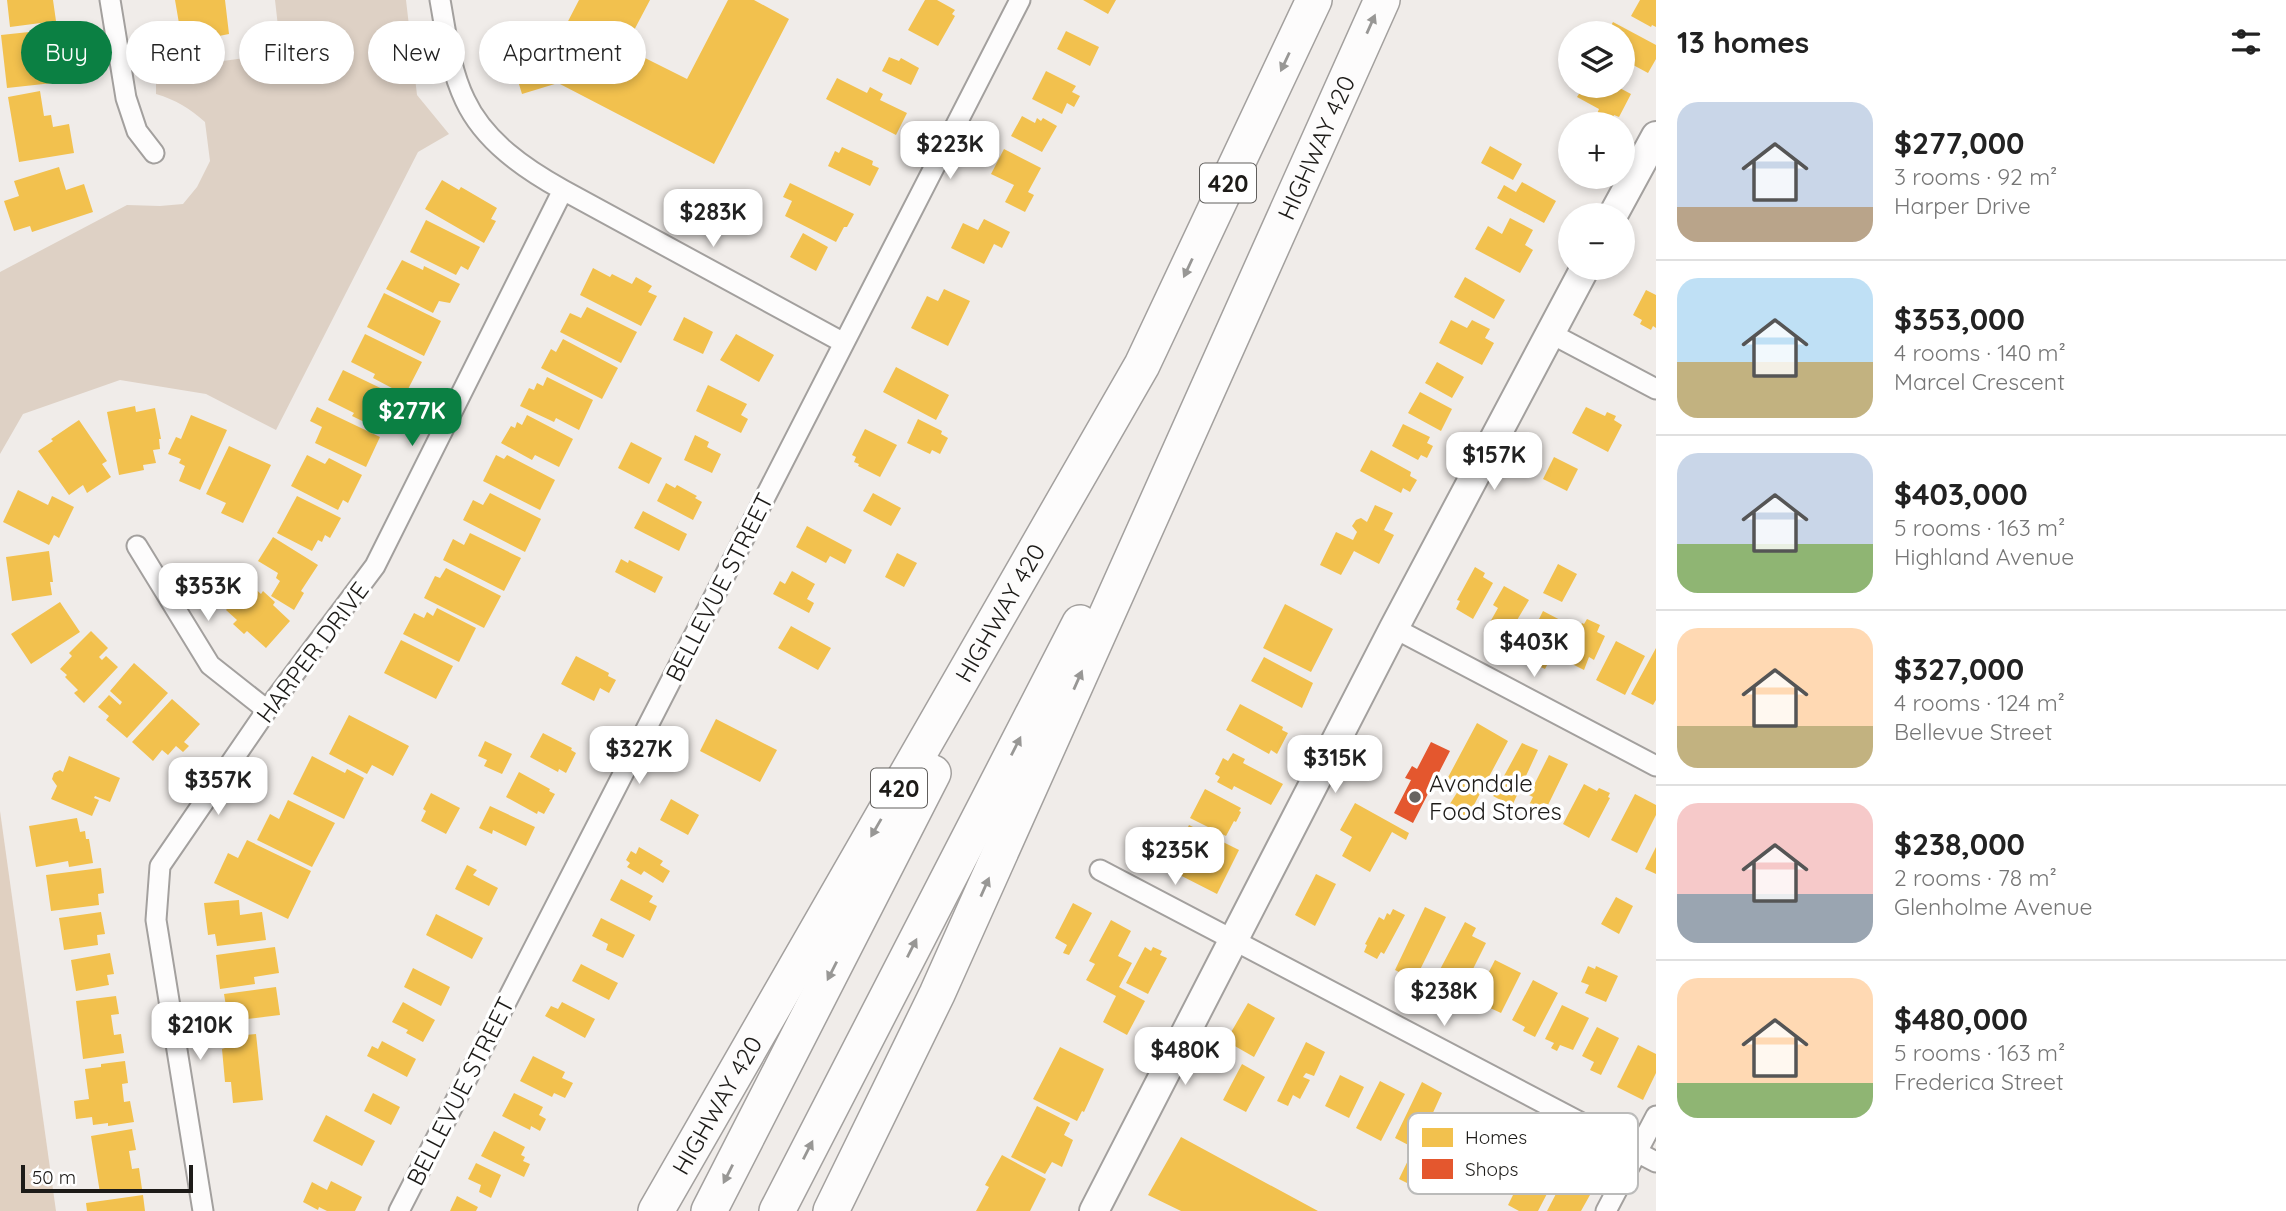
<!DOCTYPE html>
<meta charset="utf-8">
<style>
body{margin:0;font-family:Quicksand,sans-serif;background:#f6f6f6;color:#222;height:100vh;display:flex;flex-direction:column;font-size:26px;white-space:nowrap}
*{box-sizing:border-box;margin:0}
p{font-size:23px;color:#767676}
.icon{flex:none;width:38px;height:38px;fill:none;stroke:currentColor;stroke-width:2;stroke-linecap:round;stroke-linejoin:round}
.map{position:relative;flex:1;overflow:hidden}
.side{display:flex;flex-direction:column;background:#fff;width:630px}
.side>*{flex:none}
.hud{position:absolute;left:21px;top:21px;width:665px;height:63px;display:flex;gap:14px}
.controls{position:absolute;left:1558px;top:21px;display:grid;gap:14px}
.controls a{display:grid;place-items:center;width:77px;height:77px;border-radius:50%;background:#fff;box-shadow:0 4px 10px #0003;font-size:35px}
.scale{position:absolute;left:21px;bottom:18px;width:172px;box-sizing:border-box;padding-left:7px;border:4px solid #1d1b18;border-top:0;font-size:19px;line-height:24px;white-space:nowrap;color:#1d1b18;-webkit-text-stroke:5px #fff;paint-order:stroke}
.price{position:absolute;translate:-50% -60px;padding:0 16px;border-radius:14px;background:#fff;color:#222;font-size:23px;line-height:46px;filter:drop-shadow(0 2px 4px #0008)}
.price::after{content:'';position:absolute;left:50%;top:42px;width:21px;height:16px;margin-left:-10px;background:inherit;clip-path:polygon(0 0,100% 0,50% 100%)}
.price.on{background:#0b8043;color:#fff}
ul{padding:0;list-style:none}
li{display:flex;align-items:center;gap:21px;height:175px;padding:0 21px}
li+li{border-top:2px solid #e0e0e0}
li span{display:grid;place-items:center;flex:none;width:196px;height:140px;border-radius:21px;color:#555}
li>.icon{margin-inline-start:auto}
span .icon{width:84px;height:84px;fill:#fffc;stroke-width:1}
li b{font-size:30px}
h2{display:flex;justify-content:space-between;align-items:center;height:84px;padding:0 21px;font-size:30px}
.pill{padding:0 24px;border-radius:32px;background:#fff;box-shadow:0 4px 10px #0003;font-size:24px;line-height:63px}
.pill.on{background:#0b8043;color:#fff}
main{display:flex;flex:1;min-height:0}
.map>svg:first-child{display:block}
</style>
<main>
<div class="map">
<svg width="1656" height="1211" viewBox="0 0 1656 1211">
<rect width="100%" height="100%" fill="#f0ece9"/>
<!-- green -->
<path fill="#ded1c5" d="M275 0H406L417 95 449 134 418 152 276 430 206 394 120 380 23 414 0 454V272L127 205 160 206 183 204 197 187 210 161 205 122C189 108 176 100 156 94V70L281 53Z"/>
<!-- forest -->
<path fill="#e0d0c1" d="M0 811 56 1211H0Z"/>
<!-- homes -->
<path fill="#f2c14e" d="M7 0H53L56 21 10 27Z
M175 0H225L229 34 214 37 216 57 188 60 186 40 182 41Z
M579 0H650L631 36 637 54 687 79 728 0H754L789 19 714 164 558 83 522 94 514 68 550 56Z
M925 0H937L955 10 952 14 955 16 938 46 908 30Z
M1083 0H1116L1108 14Z
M1640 0H1656V27L1652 25 1651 27 1631 16Z
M1613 22 1656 45V59L1648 73 1622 59V33H1607Z
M1066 31 1099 47 1090 66 1057 49Z
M29 32 31 46 38 45 37 41 47 40 49 58 59 57 62 82 7 88 1 35Z
M889 57 899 61 901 58 919 68 911 85 882 71Z
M1046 71 1076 86 1072 92 1080 96 1074 107 1067 103 1062 114 1032 99Z
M837 78 867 93 870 87 883 94 880 100 907 113 896 135 826 99Z
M1584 86H1616L1631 94 1619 117 1614 115 1611 122 1597 114 1599 109 1577 97Z
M40 91 44 116 51 115 53 127 69 124 74 153 19 162 8 97Z
M1022 116 1035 123 1037 118 1041 121 1043 118 1057 126 1042 152 1011 136Z
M1490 146 1522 164 1513 180 1481 163Z
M842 147 873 161 872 165 879 168 870 186 828 166 835 151 839 153Z
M1004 149 1041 168 1028 192 1034 195 1025 212 1005 202 1014 185 991 174Z
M59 167 66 190 84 184 93 212 32 232 30 226 14 231 4 201 19 196 14 181Z
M442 180 459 190 461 187 497 208 491 219 496 221 484 243 425 209Z
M1522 182 1556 201 1544 223 1497 198 1504 185 1516 192Z
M790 183 854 214 847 227H844L836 242 785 216 792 201 783 197Z
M1510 218 1533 230 1525 245 1533 250 1520 273 1475 249 1488 226 1502 234Z
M984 219 1010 232 1002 248 994 244 984 264 951 248 963 223 978 230Z
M426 220 480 247 468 270 461 266 456 275 410 252Z
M803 233 828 247 816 271 790 257Z
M402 260 423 270 424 266 460 284 450 303 439 301 433 313 386 289Z
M593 268 610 277 612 274 632 284 636 277 652 286 648 292 657 296 641 326 580 295Z
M1465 277 1505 300 1494 319 1454 297Z
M944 289 970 301 948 346 911 328 927 296 938 301Z
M1646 290 1656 295V328L1653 326 1651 330 1640 324 1642 320 1633 315Z
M384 293 441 321 424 356 367 327Z
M587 307 637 332 621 363 560 332 570 313 581 318Z
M684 317 713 332 703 354 673 340Z
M1451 320 1467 328 1472 320 1490 329 1485 338 1494 343 1482 365 1439 343Z
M365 334 422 362 405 395 373 378 375 374 351 362Z
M736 334 774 355 759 382 720 360Z
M563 339 618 368 602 399 541 368 551 349 556 352Z
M1437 362 1464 377 1452 398 1425 383Z
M896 367 949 395 936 420 883 392Z
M343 370 397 396 389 413 393 415 385 432 352 416 354 413 328 400Z
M547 377 593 400 579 430 556 418 554 422 520 406 529 388 534 390 537 383 543 386Z
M708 385 747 404 741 415 748 419 741 433 696 411Z
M1420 392 1452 409 1441 431 1408 413Z
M135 406 136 412 155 408 161 439H159L160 449 153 450 156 463 143 465 144 470 119 475 107 412Z
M317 407 380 437 366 467 315 443 322 427 310 421Z
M1586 407 1605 416 1607 412 1616 416 1614 420 1622 425 1608 452 1572 433Z
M191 415 227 430 200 490 179 481 185 466 179 463 181 459 168 454 176 437 181 439Z
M527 415 573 439 559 467 535 455 532 460 501 443 511 426 515 428 517 422 522 425Z
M918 419 942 431 941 434 948 438 940 454 932 450 930 454 907 443Z
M79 420 107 461 102 464 111 477 87 493 83 485 69 495 38 451 53 441 51 439Z
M1403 424 1430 437 1427 443 1433 446 1427 458 1421 455 1418 460 1392 446Z
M865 429 897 445 880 477 858 466 859 464 854 462 856 457 852 455Z
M695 435 709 442 707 447 721 454 712 473 684 460Z
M631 442 662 458 649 484 618 468Z
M229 446 271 465 243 523 221 513 226 503 206 494Z
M1371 450 1411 472 1410 476 1417 480 1410 492 1403 488 1401 493 1360 471Z
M307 455 325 464 329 458 362 475 348 503 343 500 338 510 291 486Z
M496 455 504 459 507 455 555 480 540 510 483 481Z
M1554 457 1578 469 1567 491 1543 479Z
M666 483 675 488 677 485 697 496 695 498 702 502 693 520 657 501Z
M18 490 48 505 52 496 74 507 59 538 54 535 49 545 3 522Z
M490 493 541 519 525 552 463 520 473 500 483 505Z
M873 493 901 508 891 526 863 511Z
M297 496 341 518 330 538 325 535 322 542 318 540 312 551 277 533Z
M1375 505 1393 513 1384 530 1394 535 1379 564 1354 551 1341 575 1320 565 1336 532 1353 540 1357 532 1352 526 1356 520 1361 518 1367 522Z
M643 511 687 534 679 551 634 528Z
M807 526 852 550 845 564 830 556 826 563 796 547Z
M470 533 521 558 504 591 443 560 453 539 464 545Z
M273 537 318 565 301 591 304 593 294 610 271 596 280 581 276 578 278 573 258 561Z
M49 551 53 582H50L52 595 12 601 6 557Z
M897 553 917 563 904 587 885 577Z
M621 559 628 563 629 560 663 577 655 593 615 572Z
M1558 564 1577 574 1562 602 1543 593Z
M1475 567 1485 573 1483 577 1493 583 1473 619 1456 609 1460 601 1457 600Z
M446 568 501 596 484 628 424 598 435 576 440 578Z
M792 571 815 584 807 599 814 603 809 613 773 594 780 581 785 584Z
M250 584 261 594 263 591 275 602 273 605 290 621 266 648 247 631 244 634 233 624 237 620 226 610Z
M1504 586 1529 600 1504 642 1485 631 1498 608 1493 605Z
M60 602 80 632 31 664 11 634Z
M1285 604 1333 629 1311 672 1263 648Z
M437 608 476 628 459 662 403 634 414 613 424 618 427 612 433 616Z
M1543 611 1568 624 1545 669 1520 657Z
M1587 619 1600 625 1597 632 1605 636 1594 660 1589 657 1584 670 1564 660 1582 623 1584 624Z
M791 626 831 648 818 670 778 648Z
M91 631 108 648 99 657 102 660 106 656 118 667 84 703 74 693 78 690 65 677 67 675 60 669 72 656 69 653Z
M401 640 453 666 436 699 384 673Z
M1616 641 1645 656 1625 695 1596 680Z
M1656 648V700L1653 705 1631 694Z
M576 656 609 673 608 676 616 680 609 693 600 688 594 701 561 684Z
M1264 657 1313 683 1302 708 1251 681Z
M134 663 168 693 127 738 106 720 109 716 98 707 109 695 120 705 122 702 110 691Z
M172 699 200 724 184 742 189 746 183 752 176 746 168 755 162 750 153 761 132 742Z
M1240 704 1283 727 1282 730 1288 733 1277 754 1271 750 1269 754 1226 730Z
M349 715 409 746 393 776 372 765 367 774 329 754Z
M716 719 777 750 760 782 700 751Z
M1477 723 1508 741 1467 818 1448 807 1458 791 1445 783Z
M543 733 572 748 571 750 576 753 566 773 559 769 558 772 530 757Z
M485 741 512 754 502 774 484 766 487 760 478 756Z
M1522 743 1538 750 1512 806 1493 796Z
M1233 753 1245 759 1243 763 1283 784 1271 805 1234 786 1232 790 1217 782 1220 777 1215 774 1223 758 1228 761Z
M1549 755 1568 764 1548 805 1543 803 1539 813 1528 807 1533 797 1529 795Z
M69 756 120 778 110 802 95 796 94 798 99 800 92 816 51 799 57 786 52 779 54 773 60 770 63 772Z
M312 756 345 773 347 769 364 778 344 819 293 794Z
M519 772 550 789 549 791 555 794 544 814 538 811 537 814 506 797Z
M1584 784 1597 791 1599 788 1610 793 1608 797 1610 798 1589 838 1563 824Z
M1205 789 1241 808 1239 811 1241 812 1236 822 1234 821 1226 836 1190 818Z
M431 793 460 808 446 834 421 821 426 811 423 809Z
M1635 794 1656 805V815L1637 853 1611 840Z
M671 799 699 815 688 835 660 820Z
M288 800 335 823 312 867 257 840 270 814 279 819Z
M1355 803 1409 833 1406 840 1392 832 1370 872 1342 856 1352 837 1340 830Z
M490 806 535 827 526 846 493 830 492 834 479 828Z
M77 818 80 832 85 831 86 839H89L93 863 69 867 68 861 36 867 29 826Z
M1189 825 1239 850 1217 894 1168 869Z
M247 840 311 871 288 919 214 883 228 853 238 858Z
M639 847 663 861 660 865 670 871 663 883 644 871 641 875 627 867 630 863 626 860 631 851 636 854Z
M1656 847V874L1645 869Z
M467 865 477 870 473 875 498 888 489 906 455 889Z
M101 868 104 893 98 894 99 905 51 911 46 875Z
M1316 874 1336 884 1315 926 1295 915Z
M621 879 653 896 649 902 657 906 650 921 610 900Z
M1616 897 1633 906 1619 934 1601 924Z
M239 900 240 915 262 912 266 940 217 946 215 934 208 935 204 903Z
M1073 903 1092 913 1069 955 1063 953 1067 945 1055 938Z
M1425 907 1446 917 1415 980 1395 970Z
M1393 909 1405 915 1384 954 1381 952 1377 959 1364 952 1367 945 1365 944 1379 917 1384 920 1387 913 1390 915Z
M101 912 105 934 97 935 98 945 64 950 59 918Z
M436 914 483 938 472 959 426 935Z
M601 918 635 935 623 958 606 950 608 944 592 936Z
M1111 920 1131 931 1118 956 1132 963 1119 987 1145 1001 1127 1035 1103 1022 1116 996 1086 980 1095 964 1089 961Z
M1465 922 1476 928 1472 936 1486 943 1461 993 1435 979Z
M275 947 279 973 254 977 255 984 220 989 216 955Z
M1145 947 1151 951 1153 947 1162 951 1160 955 1167 958 1148 994 1126 983Z
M110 953 114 974 107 975 109 985 76 991 71 960Z
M1495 960 1521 973 1501 1013 1488 1007 1486 1012 1472 1005Z
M581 964 618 983 609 1000 572 981Z
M1588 966 1595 969 1596 966 1618 976 1606 1002 1585 993 1589 985 1581 982Z
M413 968 450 987 441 1006 404 987Z
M1533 980 1558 993 1535 1037 1523 1031 1525 1027 1512 1020Z
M276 987 280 1015 247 1019 248 1027 224 1030 220 1007 226 1006 224 994Z
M116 996 119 1014 111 1015 114 1035 121 1034 124 1053 83 1059 76 1001Z
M403 1002 435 1020 423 1042 406 1033 408 1030 392 1022Z
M562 1002 595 1019 585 1038 545 1016 551 1006 558 1009Z
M1248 1003 1275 1018 1254 1057 1226 1041Z
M1562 1005 1589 1018 1573 1050 1560 1045 1557 1051 1551 1048 1554 1043 1545 1039Z
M1597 1027 1619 1038 1601 1075 1590 1070 1594 1062 1582 1056Z
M256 1034 263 1100 233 1103 231 1082H225L222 1049 225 1048 224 1037Z
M382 1041 416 1059 407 1077 367 1056 372 1046 378 1049Z
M1306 1042 1325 1052 1314 1076 1306 1073 1303 1077 1310 1080 1300 1099 1293 1095 1288 1106 1277 1101Z
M1638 1045 1656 1054V1073L1643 1100 1617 1087Z
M1060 1047 1104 1069 1084 1112 1082 1111 1077 1121 1033 1099Z
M533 1056 565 1072 562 1078 573 1083 565 1098 554 1093 552 1097 520 1081Z
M125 1061 128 1083 122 1084 124 1102 130 1101 134 1122 108 1126V1123L93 1125 92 1117 76 1119 74 1101 89 1099 85 1069 101 1067V1064Z
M1242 1064 1265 1077 1246 1112 1223 1100Z
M1340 1075 1364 1087 1349 1118 1325 1106Z
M1380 1081 1405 1094 1381 1141 1356 1128Z
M1422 1082 1442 1093 1431 1117 1442 1122 1432 1142 1438 1146 1425 1174 1422 1173 1415 1187 1399 1179 1414 1148 1395 1138Z
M373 1093 400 1107 391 1125 364 1111Z
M514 1093 543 1107 539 1115 546 1119 540 1131 531 1126 530 1130 502 1116Z
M1037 1106 1070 1123 1064 1135 1073 1140 1062 1167 1052 1162 1045 1174 1011 1157Z
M326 1115 375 1141 362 1166 313 1141Z
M132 1129 136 1150 129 1151 132 1169 139 1168 142 1189 116 1193V1191L100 1193 91 1136Z
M494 1131 525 1147 521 1155 525 1157 523 1161 530 1164 524 1177 481 1156Z
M1181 1137 1318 1211H1181L1148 1195Z
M1534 1153 1561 1167 1538 1211H1519L1508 1205Z
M1002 1155 1046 1179 1030 1211H976L989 1187 985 1185Z
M476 1163 501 1175 491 1198 479 1192 481 1185 468 1179Z
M1568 1171 1595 1186 1581 1211H1547Z
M331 1181 362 1197 355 1211H327L319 1207 318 1210 303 1202 312 1182 327 1190Z
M143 1195 145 1211H87L86 1203Z
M457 1196 478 1207 476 1211H450Z"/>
<!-- shops -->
<path fill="#e4572e" d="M1431 742 1450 751 1413 823 1394 813 1411 780 1405 778 1412 766 1417 769Z"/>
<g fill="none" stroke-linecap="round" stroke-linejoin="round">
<!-- street casing -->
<g stroke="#a3a09e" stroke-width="23">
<path id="street" d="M110 0 126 98 137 131 154 153
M440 0C446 33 450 69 465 100 484 141 525 169 563 190L844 343
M1550 333 1656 389
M137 546 210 665 267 710
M1394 628 1656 766
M1100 870 1656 1162
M203 1211 156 920 160 866 267 710 375 566 563 190
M399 1211 1020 0
M1606 1211 1656 1116"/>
</g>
<!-- secondary casing -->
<g stroke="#a3a09e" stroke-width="32">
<path id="secondary" d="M1613 215 1656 136
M1094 1211 1394 628 1585 268"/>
</g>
<!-- highway casing -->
<g stroke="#a3a09e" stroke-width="38">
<g id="highway">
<path id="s1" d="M656 1211 1142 365 1314 0"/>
<path d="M709 1211 933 773"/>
<path d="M777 1211 1080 623"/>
<path id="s2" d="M831 1211 937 994 1382 0"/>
</g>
</g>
<!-- street -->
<use href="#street" stroke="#fdfcfc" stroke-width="19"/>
<!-- secondary -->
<use href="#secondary" stroke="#fdfcfc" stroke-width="28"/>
<!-- highway -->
<use href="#highway" stroke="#fdfcfc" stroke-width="35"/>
</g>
<!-- one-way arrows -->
<defs><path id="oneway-solid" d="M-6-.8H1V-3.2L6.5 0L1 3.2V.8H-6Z" transform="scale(1.75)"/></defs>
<g fill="#989795">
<use href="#oneway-solid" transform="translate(1371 24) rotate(-66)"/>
<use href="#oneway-solid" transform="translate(1285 62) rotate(115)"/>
<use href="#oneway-solid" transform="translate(1188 268) rotate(115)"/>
<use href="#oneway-solid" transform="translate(1078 680) rotate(-66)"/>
<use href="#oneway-solid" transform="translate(1016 746) rotate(-63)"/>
<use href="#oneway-solid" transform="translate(876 828) rotate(120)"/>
<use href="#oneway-solid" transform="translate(985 887) rotate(-66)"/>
<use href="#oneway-solid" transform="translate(912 948) rotate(-63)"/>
<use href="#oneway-solid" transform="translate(832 971) rotate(117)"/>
<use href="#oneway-solid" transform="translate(808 1150) rotate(-63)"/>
<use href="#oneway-solid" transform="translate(728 1174) rotate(117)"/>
</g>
<!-- markers -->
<circle fill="#676461" stroke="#fff" stroke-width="2.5" cx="1415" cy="797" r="7"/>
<g text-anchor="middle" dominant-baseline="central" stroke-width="7" stroke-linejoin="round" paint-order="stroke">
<!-- shield labels -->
<g fill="#fff" stroke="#615f5d" stroke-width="2">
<rect x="1200" y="163.5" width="56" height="39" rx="5"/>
<rect x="871" y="768.5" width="56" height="39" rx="5"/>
</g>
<g font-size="23" font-weight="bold" fill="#1d1b18">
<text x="1228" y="183">420</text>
<text x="899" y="788">420</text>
</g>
<!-- street labels -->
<g font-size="24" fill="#1d1b18" stroke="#fff">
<text stroke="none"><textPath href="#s2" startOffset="1169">HIGHWAY 420</textPath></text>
<text transform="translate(719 587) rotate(-63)">BELLEVUE STREET</text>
<text stroke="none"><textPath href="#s1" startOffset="690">HIGHWAY 420</textPath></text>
<text transform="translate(312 652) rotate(-53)">HARPER DRIVE</text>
<text transform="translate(460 1091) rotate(-63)">BELLEVUE STREET</text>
<text stroke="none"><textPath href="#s1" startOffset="122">HIGHWAY 420</textPath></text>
</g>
<!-- poi labels -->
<g font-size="24" fill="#1d1b18" stroke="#fff" text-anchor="start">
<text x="1429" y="783">Avondale<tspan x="1429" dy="28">Food Stores</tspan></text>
</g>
</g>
<!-- legend -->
<rect x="1408" y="1113" width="230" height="81" rx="10" fill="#fff" stroke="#bbbbba" stroke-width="2"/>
<rect x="1422" y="1128" width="31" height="19" fill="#f2c14e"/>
<rect x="1422" y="1159" width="31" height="20" fill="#e4572e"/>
<g font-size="19" fill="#1d1b18">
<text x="1465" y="1144">Homes</text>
<text x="1465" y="1176">Shops</text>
</g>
</svg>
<div class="controls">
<a><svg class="icon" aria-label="layers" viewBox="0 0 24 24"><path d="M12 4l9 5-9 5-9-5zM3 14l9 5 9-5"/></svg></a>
<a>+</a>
<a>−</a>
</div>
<div class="scale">50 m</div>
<b class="price" style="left:950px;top:181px">$223K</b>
<b class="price" style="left:713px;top:249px">$283K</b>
<b class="price on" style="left:412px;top:448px">$277K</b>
<b class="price" style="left:1494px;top:492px">$157K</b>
<b class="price" style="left:208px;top:623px">$353K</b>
<b class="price" style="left:1534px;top:679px">$403K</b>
<b class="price" style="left:639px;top:786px">$327K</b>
<b class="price" style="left:1335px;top:795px">$315K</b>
<b class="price" style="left:218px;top:817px">$357K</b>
<b class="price" style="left:1175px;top:887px">$235K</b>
<b class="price" style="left:1444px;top:1028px">$238K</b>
<b class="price" style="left:200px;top:1062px">$210K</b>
<b class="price" style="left:1185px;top:1087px">$480K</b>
<div class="hud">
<a class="pill on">Buy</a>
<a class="pill">Rent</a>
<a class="pill">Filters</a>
<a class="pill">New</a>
<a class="pill">Apartment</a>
</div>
</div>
<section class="side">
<h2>13 homes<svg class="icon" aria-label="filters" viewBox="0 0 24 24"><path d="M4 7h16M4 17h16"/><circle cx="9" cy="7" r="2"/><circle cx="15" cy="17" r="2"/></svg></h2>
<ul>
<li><span style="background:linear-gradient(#c9d6e8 75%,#b9a48a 0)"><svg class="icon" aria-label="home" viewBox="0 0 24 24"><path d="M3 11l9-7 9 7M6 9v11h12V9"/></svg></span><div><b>$277,000</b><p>3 rooms · 92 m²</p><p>Harper Drive</p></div></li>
<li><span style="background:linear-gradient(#bfe0f5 60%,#c2b280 0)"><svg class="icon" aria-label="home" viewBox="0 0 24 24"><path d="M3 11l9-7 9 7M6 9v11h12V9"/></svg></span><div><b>$353,000</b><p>4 rooms · 140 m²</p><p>Marcel Crescent</p></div></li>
<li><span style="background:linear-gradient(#c9d6e8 65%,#8fb573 0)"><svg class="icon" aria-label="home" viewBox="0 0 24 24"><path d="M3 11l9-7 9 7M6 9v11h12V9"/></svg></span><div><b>$403,000</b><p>5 rooms · 163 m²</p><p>Highland Avenue</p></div></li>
<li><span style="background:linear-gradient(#ffd9b3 70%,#c2b280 0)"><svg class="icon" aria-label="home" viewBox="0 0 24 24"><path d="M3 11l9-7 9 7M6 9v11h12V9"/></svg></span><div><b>$327,000</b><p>4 rooms · 124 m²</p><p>Bellevue Street</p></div></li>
<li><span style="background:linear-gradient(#f6c9c9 65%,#9aa5b1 0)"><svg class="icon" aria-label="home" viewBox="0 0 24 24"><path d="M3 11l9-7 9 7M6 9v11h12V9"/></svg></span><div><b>$238,000</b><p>2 rooms · 78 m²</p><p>Glenholme Avenue</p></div></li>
<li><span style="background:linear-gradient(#ffd9b3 75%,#8fb573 0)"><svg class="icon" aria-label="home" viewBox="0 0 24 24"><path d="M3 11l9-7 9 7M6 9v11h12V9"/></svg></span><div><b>$480,000</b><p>5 rooms · 163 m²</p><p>Frederica Street</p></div></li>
</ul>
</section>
</main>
